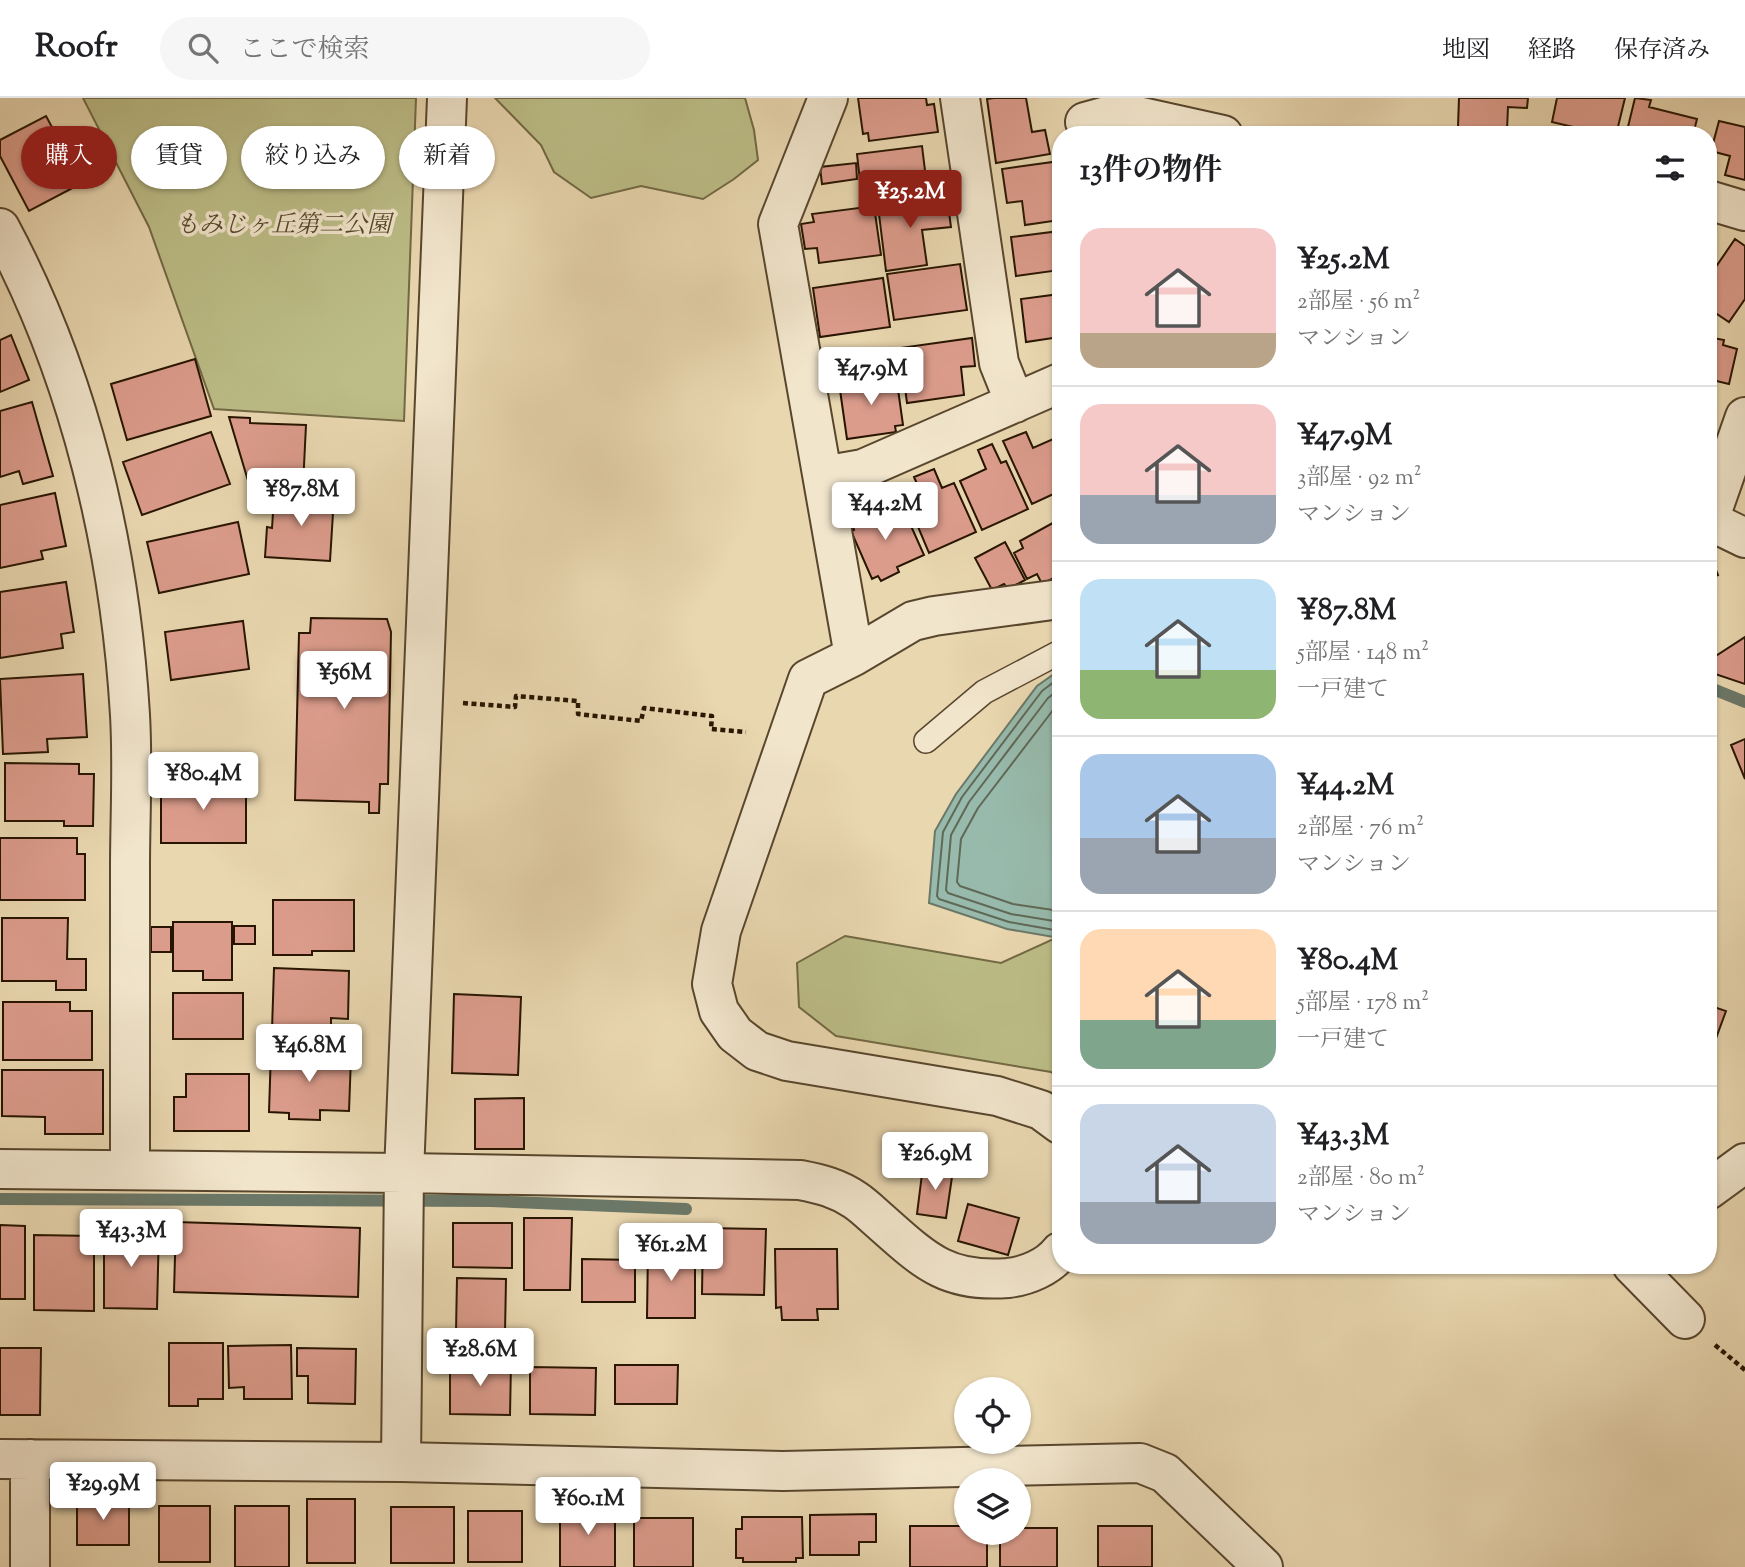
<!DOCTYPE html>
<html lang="ja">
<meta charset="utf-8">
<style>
body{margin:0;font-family:"Sorts Mill Goudy","Noto Serif JP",serif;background:#f6f6f6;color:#202124;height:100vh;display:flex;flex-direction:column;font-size:26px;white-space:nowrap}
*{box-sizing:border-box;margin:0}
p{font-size:23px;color:#757577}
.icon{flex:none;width:38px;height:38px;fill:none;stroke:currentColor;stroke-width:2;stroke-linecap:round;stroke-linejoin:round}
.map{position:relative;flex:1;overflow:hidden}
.side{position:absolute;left:1052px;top:28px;width:665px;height:1148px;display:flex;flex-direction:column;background:#fff;border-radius:28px;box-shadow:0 2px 5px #0004}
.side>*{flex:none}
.top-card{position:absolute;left:21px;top:28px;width:665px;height:63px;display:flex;gap:14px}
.controls{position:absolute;left:954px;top:1279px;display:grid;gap:14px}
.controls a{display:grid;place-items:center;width:77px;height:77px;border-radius:50%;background:#fff;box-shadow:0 2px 5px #0004;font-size:35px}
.price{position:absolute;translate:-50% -60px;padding:0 16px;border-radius:7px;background:#fff;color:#222;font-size:23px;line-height:46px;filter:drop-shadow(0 2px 4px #0008)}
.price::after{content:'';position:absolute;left:50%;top:42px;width:21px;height:16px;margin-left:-10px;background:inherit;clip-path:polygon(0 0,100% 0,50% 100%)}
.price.selected{background:#8f2418;color:#fff}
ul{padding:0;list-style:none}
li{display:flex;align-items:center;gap:21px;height:175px;padding:0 28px}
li+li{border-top:2px solid #e0e0e0}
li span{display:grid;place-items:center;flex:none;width:196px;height:140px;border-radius:21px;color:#555}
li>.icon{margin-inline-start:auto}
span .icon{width:84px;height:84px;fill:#fffc;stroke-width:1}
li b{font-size:30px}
h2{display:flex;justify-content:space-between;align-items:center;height:84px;padding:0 28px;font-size:30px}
.pill{padding:0 24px;border-radius:32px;background:#fff;box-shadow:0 2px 5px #0004;font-size:24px;line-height:63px}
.pill.selected{background:#8f2418;color:#fff}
header{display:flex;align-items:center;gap:42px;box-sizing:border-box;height:98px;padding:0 35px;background:#fff;border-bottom:2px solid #e0e0e0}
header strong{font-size:33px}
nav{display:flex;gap:38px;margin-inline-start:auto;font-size:24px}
.search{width:490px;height:63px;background:#f6f6f6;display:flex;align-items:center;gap:18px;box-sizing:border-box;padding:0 24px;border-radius:38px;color:#757577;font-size:26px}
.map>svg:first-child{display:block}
</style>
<header>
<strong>Roofr</strong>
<div class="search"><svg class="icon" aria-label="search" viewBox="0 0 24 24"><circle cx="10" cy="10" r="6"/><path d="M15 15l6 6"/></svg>ここで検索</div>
<nav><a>地図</a><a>経路</a><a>保存済み</a></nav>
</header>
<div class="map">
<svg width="1745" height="1469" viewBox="0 0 1745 1469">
<rect width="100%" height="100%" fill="#e9d7b0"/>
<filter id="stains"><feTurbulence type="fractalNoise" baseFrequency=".00286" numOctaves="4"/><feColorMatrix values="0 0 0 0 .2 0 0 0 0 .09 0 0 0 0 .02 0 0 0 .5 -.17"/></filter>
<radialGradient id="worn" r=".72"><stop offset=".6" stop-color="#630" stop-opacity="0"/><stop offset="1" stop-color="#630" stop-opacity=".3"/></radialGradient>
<!-- green -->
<path fill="#bcbd87" stroke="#726944" stroke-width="2" d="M83 0H416L404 323 214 311 149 129Z
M495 0H745L754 32 758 62 734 81 703 101 641 88 591 100 554 74 541 47Z
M845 838 1001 865 1060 838V981L1051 974 836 938 799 909 797 865Z"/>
<!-- water -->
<path fill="#97baac" stroke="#6b7868" stroke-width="2" d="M1054 576H1060V840L1007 831 929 805 935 733 956 696 1037 588Z"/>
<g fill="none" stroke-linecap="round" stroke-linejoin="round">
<!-- shore -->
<path stroke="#606856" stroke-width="2" d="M1060 582 1055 583 1042 593 962 699 943 734 937 798 939 801 1009 824 1060 833
M1060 591 1048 600 969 704 951 737 946 792 948 795 1011 816 1060 824
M1060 603 978 710 961 741 957 784 960 788 1013 806 1060 813"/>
<!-- stream -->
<path stroke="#6b7868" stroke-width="12" d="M1708 589 1745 604
M0 1101 491 1103 686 1111"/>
</g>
<!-- building -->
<path fill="#dc9c8c" stroke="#281501" stroke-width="2" d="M858 0H926L927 7 934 6 938 34 869 43 868 35 863 36Z
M994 0H1026L1032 34 1045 32 1050 56 996 65 987 1Z
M1459 0H1528L1527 10 1508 9 1507 32 1458 29Z
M1557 0H1625L1616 37H1607L1552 24Z
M1635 0 1651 2 1649 9 1697 21 1693 37H1626Z
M46 18 82 85 29 113 0 58V42Z
M1719 23 1745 29V82L1725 77 1730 58 1711 53Z
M922 48 927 89 886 95 885 89 861 92 857 56Z
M1060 63V122L1025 127 1022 103 1007 105 1002 71Z
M856 65 857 81 822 86 820 69Z
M947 99 951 129 922 132 927 167 886 173 878 108Z
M874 108 881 157 819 165 817 150 805 151 801 126 814 124 812 116Z
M1060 133V172L1016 178 1011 139Z
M1735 141 1745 148V201L1729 224 1708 210V190L1716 179 1711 176Z
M960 166 967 212 894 222 887 176Z
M883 180 890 229 820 239 813 190Z
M1060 196V239L1026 244 1021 201Z
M1708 233 1715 234 1713 240 1724 242 1723 247 1737 251 1729 286 1708 281Z
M11 237 29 282 0 294V242Z
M972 240 975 268 961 269 964 297 907 305 900 250Z
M896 258 899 275 833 285 831 268Z
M195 261 211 318 127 342 111 286Z
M896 277 903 327 895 328 896 334 847 341 839 285Z
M32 304 53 378 23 386 19 373 0 379V313Z
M229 319 250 320V325L306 327 303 388 249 386Z
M211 334 230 386 142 417 123 364Z
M1026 334 1033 350 1060 338V393L1032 406 1003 343Z
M992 346 1001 365 1006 363 1028 411 982 432 960 383 986 371 978 352Z
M934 371 942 390 954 385 976 434 929 455 908 405 923 399 914 379Z
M55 395 66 448 41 453 43 461 0 470V407Z
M286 396 334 399 330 463 265 459 267 429 272 430 274 400 285 401Z
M873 408 878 421 903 410 924 457 897 469 899 474 881 483 878 478 872 481 851 433 854 432 849 419Z
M1060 421V477L1042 486 1037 476 1027 481 1014 455 1023 450 1020 443Z
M238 424 249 476 159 495 147 444Z
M1005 444 1025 482 1008 491 1004 486 992 492 975 460Z
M1708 453 1718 477 1708 482Z
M66 484 74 534 61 536 63 550 0 560V494Z
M311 520 387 521 391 534 388 686H380L379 715H369V704L295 702 299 535H310Z
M243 523 249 571 171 582 165 534Z
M1745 539V586L1715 576 1708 563Z
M83 576 87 639 47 641 48 654 3 656 0 581Z
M1745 641V681L1731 647Z
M5 665 79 666V676H94L93 728H64V723H5Z
M161 683H246V745H161Z
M0 740H77V756H85V802H0Z
M273 802H354V853H312V857H273Z
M2 820H68L67 861H86V892H56V883H2Z
M173 824H232V882H203V873H173Z
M234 828H255V846H234Z
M151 829H171V854H151Z
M274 870 349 873 348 921 331 920V928L312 927 311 933 272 932Z
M173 895H243V941H173Z
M454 896 521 899 518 977 452 975Z
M3 904H70V913H92V962H3Z
M1708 907 1726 913 1715 943 1708 940Z
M271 953 308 954V958L351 959 349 1013 320 1012V1022L289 1021V1015L269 1014Z
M2 972H103V1036H45V1019L2 1018Z
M186 976H249V1033H174V999H186Z
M524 1000V1051H475V1001Z
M923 1068 953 1072 946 1120 917 1116Z
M968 1106 1019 1120 1008 1157 958 1143Z
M524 1120H572L570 1192H524Z
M176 1124 360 1130 358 1199 174 1194Z
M453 1125H512V1170L453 1169Z
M0 1127 25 1128V1201H0Z
M703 1130 766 1131 764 1197 702 1196Z
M104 1131H159L157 1211 104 1210Z
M34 1137 94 1138V1213L34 1212Z
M648 1149 695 1150V1220H647Z
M775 1151H837L838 1211H817L818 1222H782L781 1209 776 1210Z
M582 1161 635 1162V1204H582Z
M457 1180 506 1181 505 1235 456 1234Z
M169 1245H223V1301H198V1308H169Z
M291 1247 292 1301H244V1289L229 1290 228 1248Z
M0 1250H41L40 1317H0Z
M297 1250 356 1251 355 1306 308 1305V1278H297Z
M450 1264 511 1265 510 1317 450 1316Z
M615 1267H678L677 1306H615Z
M530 1269 596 1270 595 1317 530 1316Z
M77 1400H129V1447H77Z
M307 1401H355V1465H307Z
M159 1408H210V1464H159Z
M235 1408H289V1469H235Z
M391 1409H454V1465H391Z
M560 1409H615V1469H560Z
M468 1413H522V1464H468Z
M876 1416V1444H859V1457H810V1417Z
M742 1419H802L803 1460H796V1464H743V1460H736V1431H742Z
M634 1420H693V1469H634Z
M910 1428H966V1435H987V1469H910Z
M1098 1428H1152V1469H1098Z
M1018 1430H1057V1469H1000V1435H1018Z"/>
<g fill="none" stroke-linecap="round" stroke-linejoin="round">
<!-- service casing -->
<g stroke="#58462d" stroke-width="26">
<path id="service" d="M926 643 984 594 1060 554"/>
</g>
<!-- minor casing -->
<g stroke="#58462d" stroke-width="42">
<path id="minor" d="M828 0 778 126 854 558
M960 0 999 265 1015 305
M1085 24 1107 18 1128 16 1223 37
M1708 102 1745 113
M0 130C80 279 120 449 130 617 133 668 130 719 130 770 130 871 130 971 130 1072
M823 378 863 371 1060 285
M1708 422 1745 440
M1709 422 1745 319
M1060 501 934 518 913 523 854 558 808 581 721 833 712 886 719 913 735 936 757 953 787 963 997 998 1041 1012 1060 1026
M0 1071 404 1075 800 1082C821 1086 837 1090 855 1102 864 1108 872 1116 880 1123 924 1162 946 1185 1008 1180 1027 1178 1048 1169 1060 1154
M1708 1092 1745 1065
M1632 1167 1685 1221
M0 1361 401 1364 783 1373 1140 1365 1165 1375 1263 1469
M30 1361V1469
M401 1364 404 1075"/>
</g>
<!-- tertiary casing -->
<g stroke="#58462d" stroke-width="42">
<path id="tertiary" d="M404 1075 447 0"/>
</g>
<!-- path -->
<path stroke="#281501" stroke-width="4.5" stroke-dasharray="5 3.5" stroke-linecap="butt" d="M463 605 515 609 516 598 578 603V616L641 623 644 610 712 618 711 631 746 634
M1715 1247 1745 1272"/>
<!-- service -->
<use href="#service" stroke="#f1e5cc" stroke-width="23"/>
<!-- minor -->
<use href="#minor" stroke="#f1e5cc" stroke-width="38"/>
<!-- tertiary -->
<use href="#tertiary" stroke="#f1e5cc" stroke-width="38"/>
</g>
<g text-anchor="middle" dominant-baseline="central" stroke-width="7" stroke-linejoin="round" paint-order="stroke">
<!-- park labels -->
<g font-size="24" font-style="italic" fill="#544729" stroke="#f1e5cc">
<text x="283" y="128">もみじヶ丘第二公園</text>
</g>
</g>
<rect width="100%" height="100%" filter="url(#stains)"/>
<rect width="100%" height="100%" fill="url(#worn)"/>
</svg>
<div class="controls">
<a><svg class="icon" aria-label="locate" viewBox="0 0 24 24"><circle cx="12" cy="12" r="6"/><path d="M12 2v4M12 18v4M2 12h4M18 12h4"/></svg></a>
<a><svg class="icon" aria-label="layers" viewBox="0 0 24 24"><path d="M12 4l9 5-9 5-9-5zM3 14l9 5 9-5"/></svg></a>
</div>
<b class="price selected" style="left:910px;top:132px">¥25.2M</b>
<b class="price" style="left:871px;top:309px">¥47.9M</b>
<b class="price" style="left:301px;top:430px">¥87.8M</b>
<b class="price" style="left:885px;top:444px">¥44.2M</b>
<b class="price" style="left:344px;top:613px">¥56M</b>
<b class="price" style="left:203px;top:714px">¥80.4M</b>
<b class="price" style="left:309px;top:986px">¥46.8M</b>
<b class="price" style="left:935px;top:1094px">¥26.9M</b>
<b class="price" style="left:131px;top:1171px">¥43.3M</b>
<b class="price" style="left:671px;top:1185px">¥61.2M</b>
<b class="price" style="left:480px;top:1290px">¥28.6M</b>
<b class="price" style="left:103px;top:1424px">¥29.9M</b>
<b class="price" style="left:588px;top:1439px">¥60.1M</b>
<div class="top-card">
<a class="pill selected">購入</a>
<a class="pill">賃貸</a>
<a class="pill">絞り込み</a>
<a class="pill">新着</a>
</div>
<section class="side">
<h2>13件の物件<svg class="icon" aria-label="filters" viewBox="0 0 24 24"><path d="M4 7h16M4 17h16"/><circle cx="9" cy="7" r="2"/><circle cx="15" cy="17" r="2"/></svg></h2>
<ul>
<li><span style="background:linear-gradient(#f6c9c9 75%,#b9a48a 0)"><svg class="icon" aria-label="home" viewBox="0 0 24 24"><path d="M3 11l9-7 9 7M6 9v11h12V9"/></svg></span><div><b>¥25.2M</b><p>2部屋 · 56 m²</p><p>マンション</p></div></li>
<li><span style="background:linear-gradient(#f6c9c9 65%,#9aa5b1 0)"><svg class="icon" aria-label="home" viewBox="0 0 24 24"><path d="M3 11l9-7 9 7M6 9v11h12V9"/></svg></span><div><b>¥47.9M</b><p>3部屋 · 92 m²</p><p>マンション</p></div></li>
<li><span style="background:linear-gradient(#bfe0f5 65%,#8fb573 0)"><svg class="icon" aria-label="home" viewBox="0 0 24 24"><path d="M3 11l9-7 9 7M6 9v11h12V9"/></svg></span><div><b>¥87.8M</b><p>5部屋 · 148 m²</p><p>一戸建て</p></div></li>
<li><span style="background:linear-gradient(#a9c7e8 60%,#9aa5b1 0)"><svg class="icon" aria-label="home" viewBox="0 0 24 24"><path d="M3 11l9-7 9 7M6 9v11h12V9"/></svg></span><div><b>¥44.2M</b><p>2部屋 · 76 m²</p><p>マンション</p></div></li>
<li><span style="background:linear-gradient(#ffd9b3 65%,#7fa58c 0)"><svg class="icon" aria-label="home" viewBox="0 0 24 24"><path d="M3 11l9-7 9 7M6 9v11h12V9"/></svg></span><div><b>¥80.4M</b><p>5部屋 · 178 m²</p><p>一戸建て</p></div></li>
<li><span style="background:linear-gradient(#c9d6e8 70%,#9aa5b1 0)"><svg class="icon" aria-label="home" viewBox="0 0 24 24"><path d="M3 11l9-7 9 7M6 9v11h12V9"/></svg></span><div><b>¥43.3M</b><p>2部屋 · 80 m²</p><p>マンション</p></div></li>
</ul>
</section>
</div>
